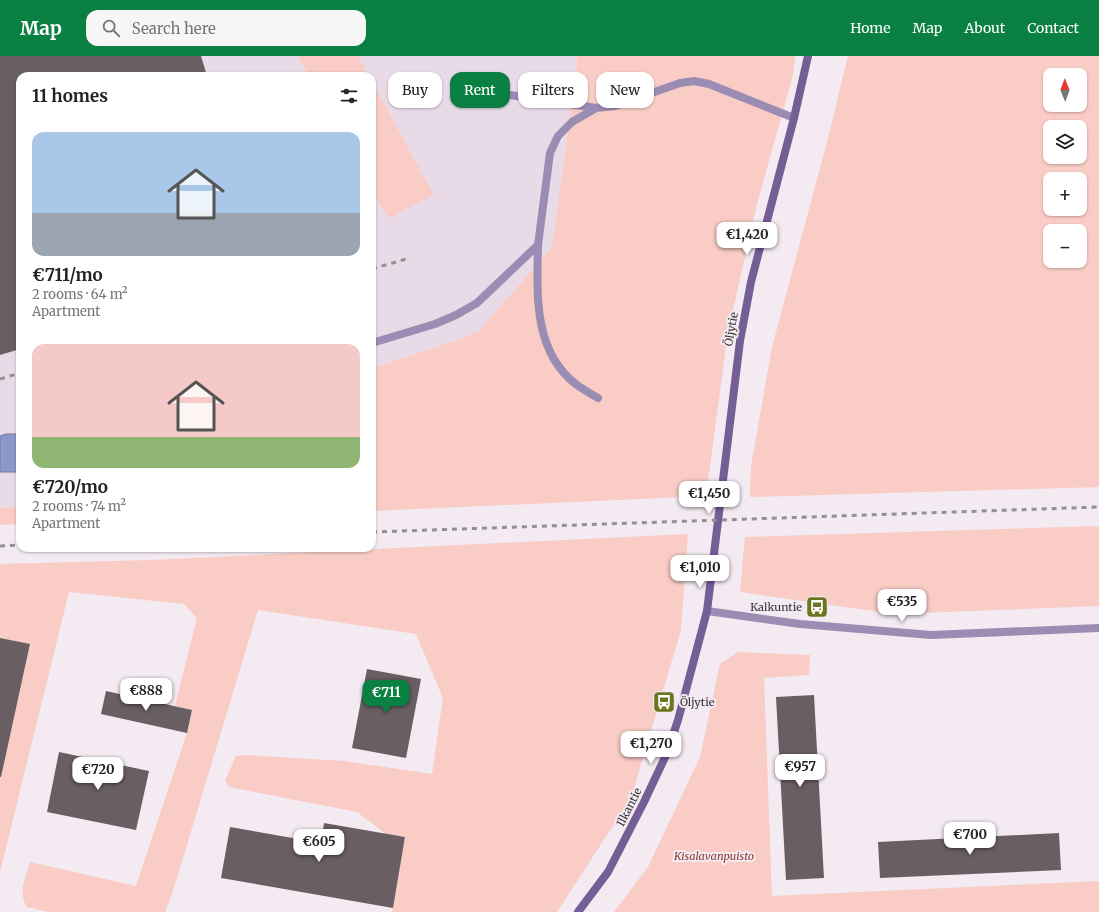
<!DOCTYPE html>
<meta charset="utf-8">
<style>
body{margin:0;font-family:Merriweather,serif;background:#f6f6f6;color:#222;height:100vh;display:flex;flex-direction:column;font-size:15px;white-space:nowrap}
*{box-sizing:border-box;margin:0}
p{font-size:13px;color:#767676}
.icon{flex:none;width:22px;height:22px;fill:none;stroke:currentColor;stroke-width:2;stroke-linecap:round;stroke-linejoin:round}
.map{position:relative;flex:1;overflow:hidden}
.side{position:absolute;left:16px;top:16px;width:360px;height:480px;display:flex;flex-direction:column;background:#fff;border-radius:12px;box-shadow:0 1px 3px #0004}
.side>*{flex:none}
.banner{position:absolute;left:388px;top:16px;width:380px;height:36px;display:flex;gap:8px}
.needle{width:26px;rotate:359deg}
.controls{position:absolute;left:1043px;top:12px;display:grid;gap:8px}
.controls a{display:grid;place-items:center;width:44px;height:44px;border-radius:8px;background:#fff;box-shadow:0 1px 3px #0004;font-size:20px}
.price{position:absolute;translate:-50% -34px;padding:0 9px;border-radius:8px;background:#fff;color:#222;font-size:13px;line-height:26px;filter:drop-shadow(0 1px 2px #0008)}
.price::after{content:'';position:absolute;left:50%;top:24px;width:12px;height:9px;margin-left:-6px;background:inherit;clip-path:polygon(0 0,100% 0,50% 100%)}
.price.on{background:#0b8043;color:#fff}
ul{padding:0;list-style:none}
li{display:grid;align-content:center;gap:8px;height:212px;padding:0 16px}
li span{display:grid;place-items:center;height:124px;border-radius:12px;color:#555}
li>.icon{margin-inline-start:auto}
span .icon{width:72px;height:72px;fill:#fffc;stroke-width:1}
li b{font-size:17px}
h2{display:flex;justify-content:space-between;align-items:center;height:48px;padding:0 16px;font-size:17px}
.tag{padding:0 14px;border-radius:12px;background:#fff;box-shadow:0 1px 3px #0004;font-size:14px;line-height:36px}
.tag.on{background:#0b8043;color:#fff}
header{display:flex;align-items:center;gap:24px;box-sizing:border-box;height:56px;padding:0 20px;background:#0b8043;color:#fff}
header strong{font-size:19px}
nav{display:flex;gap:22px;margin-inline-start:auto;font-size:14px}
.search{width:280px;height:36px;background:#f6f6f6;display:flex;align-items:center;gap:10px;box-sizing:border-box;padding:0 14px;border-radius:12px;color:#767676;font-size:15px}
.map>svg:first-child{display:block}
</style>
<header>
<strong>Map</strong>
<div class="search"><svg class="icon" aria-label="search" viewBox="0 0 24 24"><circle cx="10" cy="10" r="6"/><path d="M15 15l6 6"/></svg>Search here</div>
<nav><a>Home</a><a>Map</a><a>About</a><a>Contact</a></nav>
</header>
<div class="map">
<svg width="1099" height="856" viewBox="0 0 1099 856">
<rect width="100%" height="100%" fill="#f3eaf2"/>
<!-- built -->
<path fill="#e9dae7" d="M0 0H576L577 9 552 191 479 275 457 284 372 312V20H20V451L0 452Z"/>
<!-- green -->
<path fill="#f9ccc5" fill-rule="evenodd" d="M298 0H358L369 20H309Z
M576 0H795L793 19 757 148 728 276 706 440 372 455V312L457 284 479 275 552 191 577 9Z
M848 0H1099V431L750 441 751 410 772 291 827 86ZM1050 19H1080V49H1050ZM1050 71H1080V101H1050ZM1050 123H1080V153H1050ZM1050 175H1080V205H1050Z
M372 26 434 139 388 162 372 134Z
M20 451V468L0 469V452Z
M1099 470V550L894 558 740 536 745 481Z
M688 478 681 574 631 742 557 856H392L405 781 386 778 357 756 229 731 225 725 236 700 245 699 344 705 432 718 443 642 416 578 258 554 173 835 165 856H49L27 851C18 837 25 822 30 806L136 830 187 677 192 654 175 650 197 562 184 548 69 536 0 816V724L30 589 0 582V508L151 504Z
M738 596 810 599 809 619 764 622 772 840 1099 825V856H614L648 811 700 701 720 608Z"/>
<!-- water -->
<path fill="#8c98c9" stroke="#737b9e" d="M6 378H20V416H0V380Z"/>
<!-- building -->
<path fill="#695f62" d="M0 0H201L207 20H20V293L0 299Z
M0 582 30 588 1 721H0Z
M367 613 421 623 406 702 352 692Z
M106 635 192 654 187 677 101 658Z
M814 639 824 822 786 824 776 641Z
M59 696 149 715 136 774 47 756Z
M324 767 405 781 393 852 221 822 230 771 321 787Z
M1059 777 1061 814 880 822 878 786Z"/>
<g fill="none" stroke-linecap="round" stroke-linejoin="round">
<!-- service -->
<path stroke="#9b8cb4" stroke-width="8" d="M510 39 596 52 615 50 680 27 694 25 709 28 794 62
M538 189C537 238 533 296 577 329 584 334 591 338 598 342
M372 287 435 268 456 259 477 247 538 189 550 97 558 80 572 66 596 52"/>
<!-- tertiary -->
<path stroke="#9b8cb4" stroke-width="8" d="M707 555 800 568 931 579 1099 572"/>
<!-- secondary -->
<path stroke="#755d96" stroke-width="8" d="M578 856 608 816 644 746 667 697 678 664 707 555 740 285 751 226 794 62 808 0"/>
<!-- rail -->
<path stroke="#958f94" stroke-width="3" stroke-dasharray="5 5" stroke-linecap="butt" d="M372 213 406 203
M0 323 20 317
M372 476 1099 451
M0 490 20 489"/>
</g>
<!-- icons -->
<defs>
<g id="bus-square" transform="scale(1.15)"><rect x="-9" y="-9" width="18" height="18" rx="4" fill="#6c7620" stroke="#f3eaf2"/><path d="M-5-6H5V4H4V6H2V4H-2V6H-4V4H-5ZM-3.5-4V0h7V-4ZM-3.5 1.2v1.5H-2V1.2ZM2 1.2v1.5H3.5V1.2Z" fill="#fff"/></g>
</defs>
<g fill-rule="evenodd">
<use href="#bus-square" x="817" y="551"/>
<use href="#bus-square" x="664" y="646"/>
</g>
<g text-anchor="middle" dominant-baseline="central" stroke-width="4" stroke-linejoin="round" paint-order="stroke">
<!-- street labels -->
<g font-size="11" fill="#3a3639" stroke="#f3eaf2">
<text transform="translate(731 273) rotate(-80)">Öljytie</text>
<text transform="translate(629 751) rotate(-63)">Ilkantie</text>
</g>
<!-- poi labels -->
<g font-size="11" fill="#3a3639" stroke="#f3eaf2" text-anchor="end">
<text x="802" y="551">Kalkuntie</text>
<text x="680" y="646" text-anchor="start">Öljytie</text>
</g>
<!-- park labels -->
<g font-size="11" font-style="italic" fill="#883d34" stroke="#f3eaf2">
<text x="714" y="800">Kisalavanpuisto</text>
</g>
</g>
</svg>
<div class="controls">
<a><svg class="needle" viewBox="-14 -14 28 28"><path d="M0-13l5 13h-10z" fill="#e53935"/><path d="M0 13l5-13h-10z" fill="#767676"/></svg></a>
<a><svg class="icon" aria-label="layers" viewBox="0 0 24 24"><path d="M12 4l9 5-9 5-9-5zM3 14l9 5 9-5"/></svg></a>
<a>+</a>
<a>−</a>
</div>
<b class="price" style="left:747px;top:200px">€1,420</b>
<b class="price" style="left:709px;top:459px">€1,450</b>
<b class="price" style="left:700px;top:533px">€1,010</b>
<b class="price" style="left:902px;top:567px">€535</b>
<b class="price" style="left:146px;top:656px">€888</b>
<b class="price on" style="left:386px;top:658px">€711</b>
<b class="price" style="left:651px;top:709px">€1,270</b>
<b class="price" style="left:800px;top:732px">€957</b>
<b class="price" style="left:98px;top:735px">€720</b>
<b class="price" style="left:970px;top:800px">€700</b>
<b class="price" style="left:319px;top:807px">€605</b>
<div class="banner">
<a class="tag">Buy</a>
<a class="tag on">Rent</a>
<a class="tag">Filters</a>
<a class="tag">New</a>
</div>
<section class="side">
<h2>11 homes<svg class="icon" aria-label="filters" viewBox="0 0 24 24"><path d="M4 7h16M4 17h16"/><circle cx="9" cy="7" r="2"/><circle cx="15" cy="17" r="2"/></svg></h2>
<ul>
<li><span style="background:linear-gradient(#a9c7e8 65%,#9aa5b1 0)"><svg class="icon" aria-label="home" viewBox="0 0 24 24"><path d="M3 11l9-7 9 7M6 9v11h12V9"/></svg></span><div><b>€711/mo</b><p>2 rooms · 64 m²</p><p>Apartment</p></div></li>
<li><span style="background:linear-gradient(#f6c9c9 75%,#8fb573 0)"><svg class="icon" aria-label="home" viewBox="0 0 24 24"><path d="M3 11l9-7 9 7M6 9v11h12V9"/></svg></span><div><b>€720/mo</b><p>2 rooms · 74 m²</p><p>Apartment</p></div></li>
</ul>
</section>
</div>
